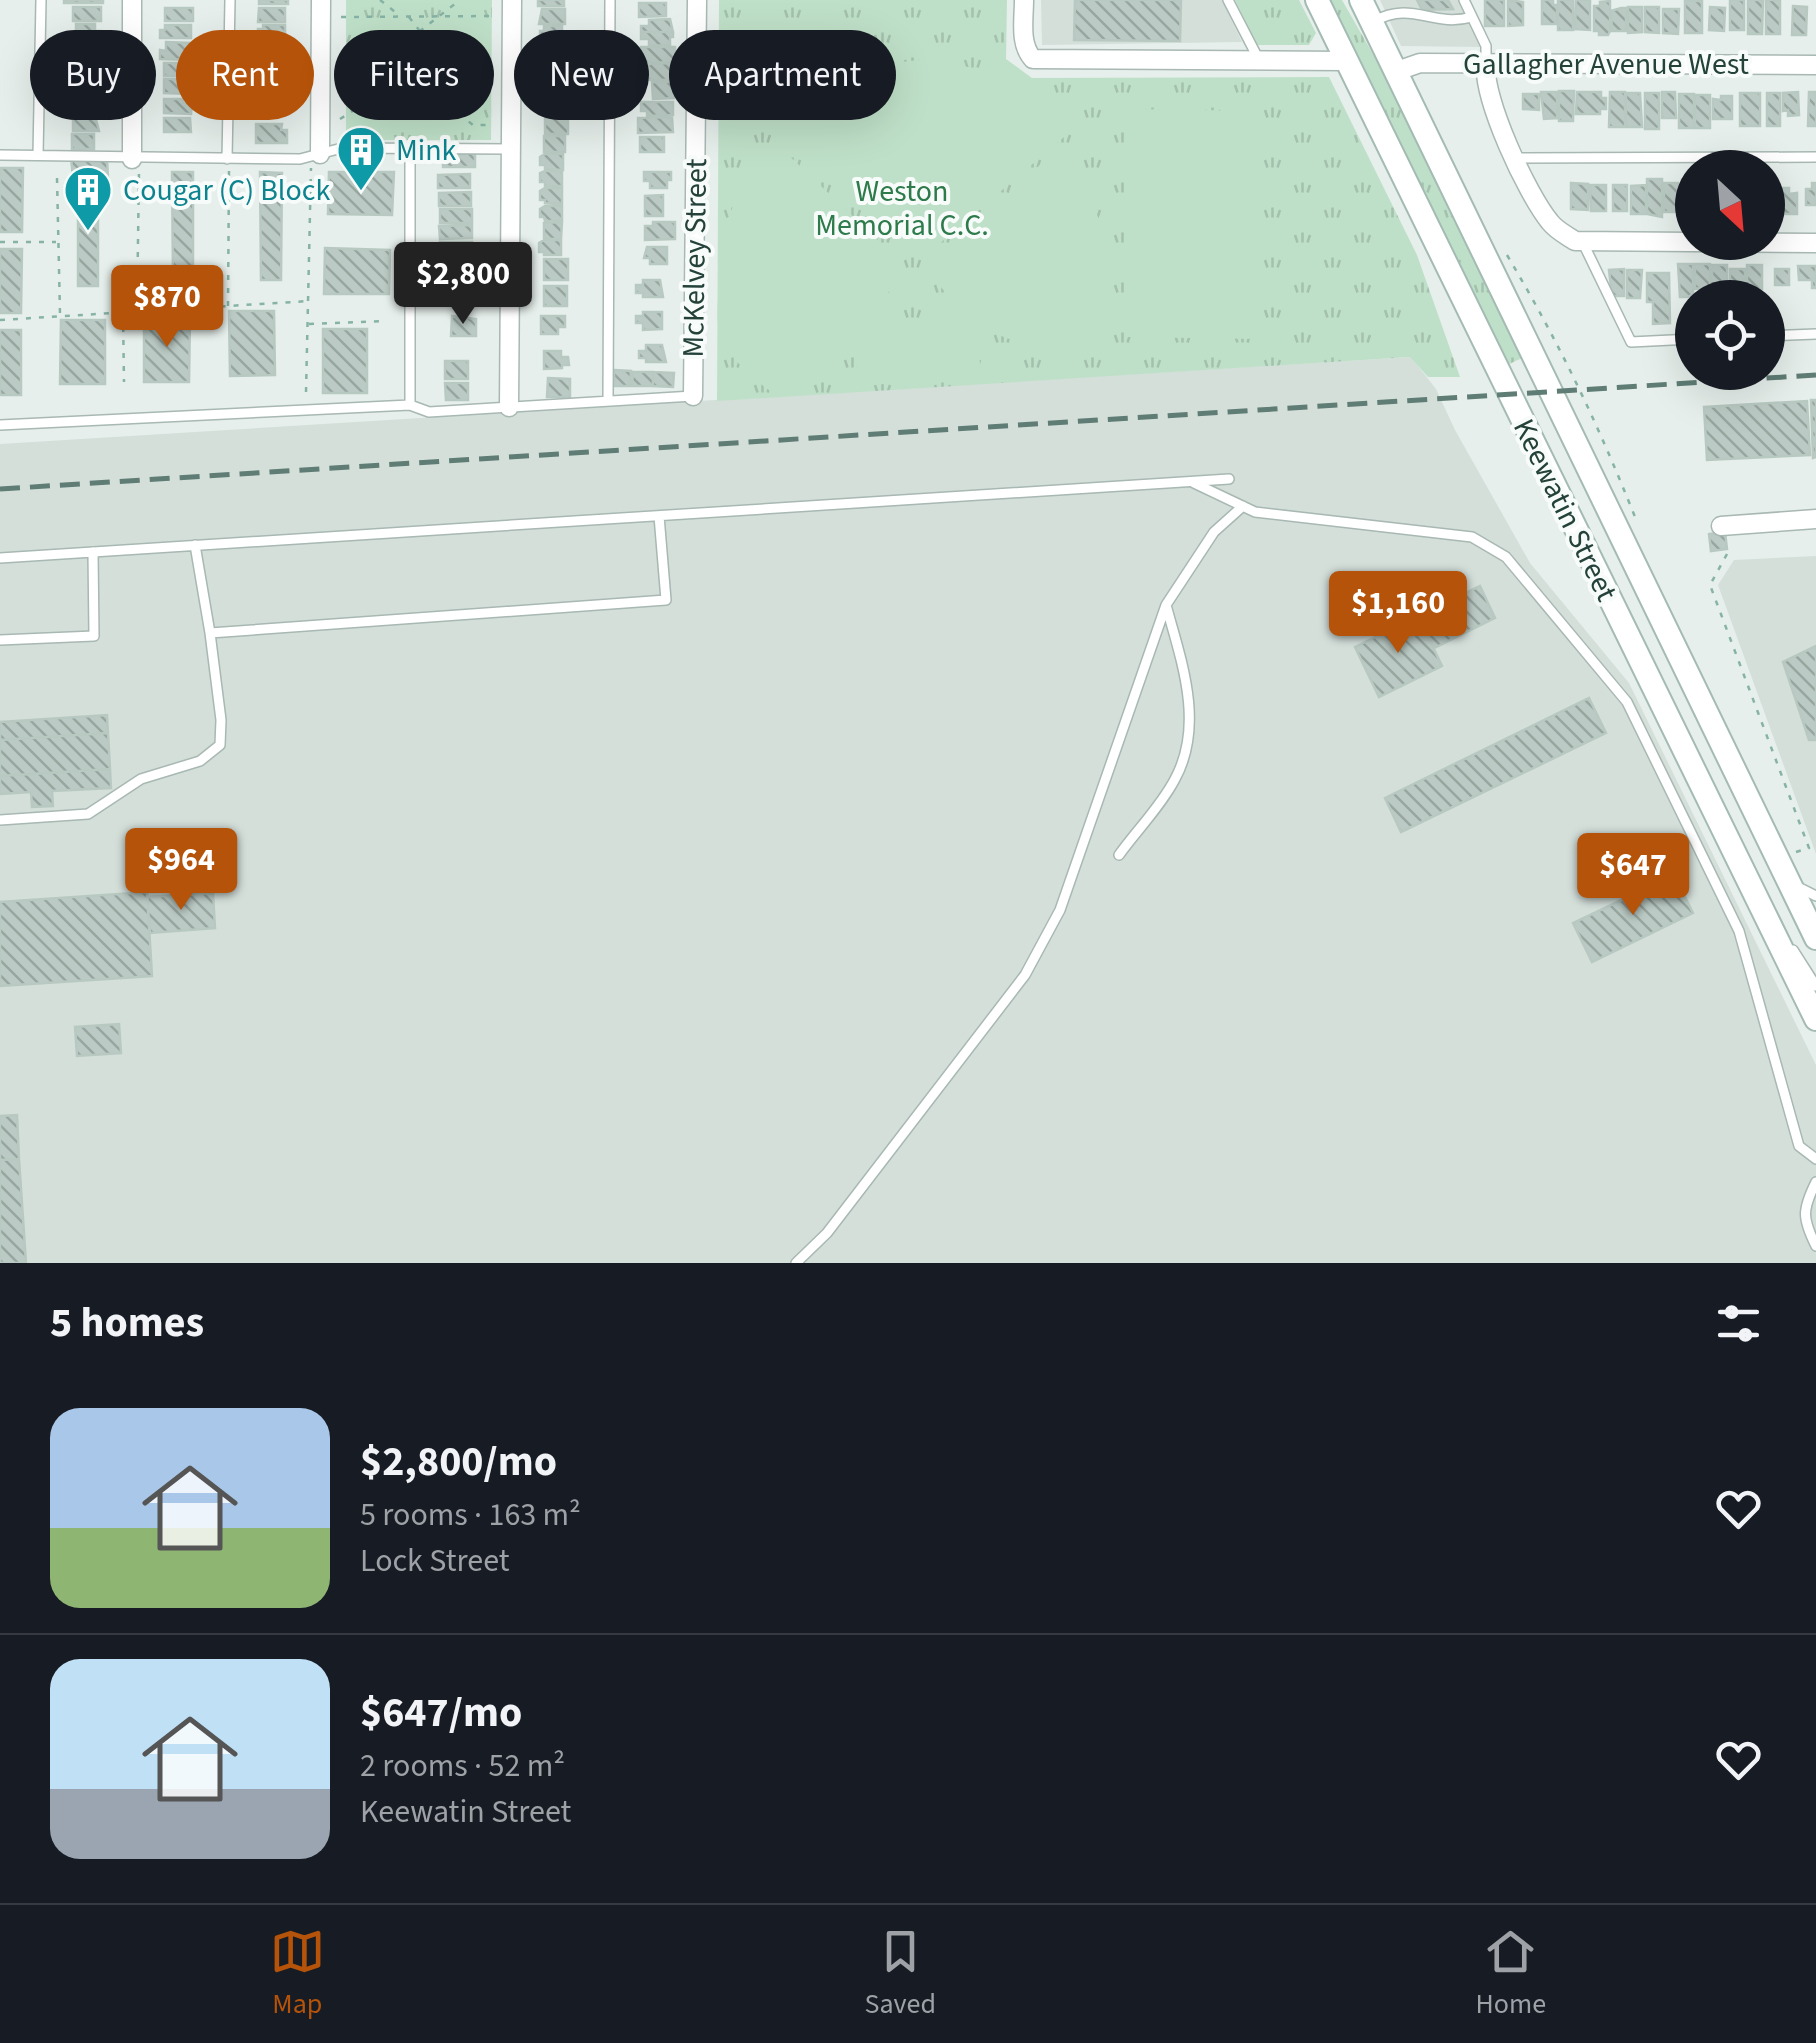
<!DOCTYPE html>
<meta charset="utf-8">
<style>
body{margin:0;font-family:"Source Sans 3",sans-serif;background:#20242c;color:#f1f3f6;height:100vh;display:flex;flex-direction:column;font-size:38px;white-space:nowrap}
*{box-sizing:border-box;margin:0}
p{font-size:32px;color:#9ea1a6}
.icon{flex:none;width:55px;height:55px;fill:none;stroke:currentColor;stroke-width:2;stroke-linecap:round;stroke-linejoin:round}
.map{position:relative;height:1263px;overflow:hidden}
.side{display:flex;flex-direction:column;background:#171b24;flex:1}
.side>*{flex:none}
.top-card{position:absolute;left:30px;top:30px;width:1000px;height:90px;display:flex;gap:20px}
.needle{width:65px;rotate:154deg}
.buttons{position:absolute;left:1675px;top:150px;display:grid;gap:20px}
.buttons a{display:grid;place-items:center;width:110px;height:110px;border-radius:50%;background:#171b24;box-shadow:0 10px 40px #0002;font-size:50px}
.price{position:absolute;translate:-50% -85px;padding:0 22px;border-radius:10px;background:#b45309;color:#fff;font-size:32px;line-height:65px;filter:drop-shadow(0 2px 5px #0008)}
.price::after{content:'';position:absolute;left:50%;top:60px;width:30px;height:22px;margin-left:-15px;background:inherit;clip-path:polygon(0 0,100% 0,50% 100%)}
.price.current{background:#222;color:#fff}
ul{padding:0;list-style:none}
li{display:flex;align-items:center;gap:30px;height:250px;padding:0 50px}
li+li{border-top:2px solid #363941}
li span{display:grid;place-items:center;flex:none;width:280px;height:200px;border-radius:30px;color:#555}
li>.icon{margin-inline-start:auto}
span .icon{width:120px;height:120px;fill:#fffc;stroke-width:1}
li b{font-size:42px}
h2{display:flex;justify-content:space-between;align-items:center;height:120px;padding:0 50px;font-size:42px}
.tag{padding:0 35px;border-radius:45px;background:#171b24;box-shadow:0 10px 40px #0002;font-size:35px;line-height:90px}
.tag.current{background:#b45309;color:#fff}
.menu{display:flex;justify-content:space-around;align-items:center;height:140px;border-top:2px solid #363941;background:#171b24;font-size:28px;color:#9ea1a6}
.menu a{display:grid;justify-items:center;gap:5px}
.menu .current{color:#b45309}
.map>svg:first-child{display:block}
</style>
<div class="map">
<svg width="1816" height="1263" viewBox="0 0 1816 1263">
<defs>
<pattern id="grass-tufts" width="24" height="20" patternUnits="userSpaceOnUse" patternTransform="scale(2.5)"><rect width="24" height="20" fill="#bfe0c8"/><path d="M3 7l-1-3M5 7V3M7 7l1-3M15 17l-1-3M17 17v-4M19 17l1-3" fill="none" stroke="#a4c1ad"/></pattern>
<pattern id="building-back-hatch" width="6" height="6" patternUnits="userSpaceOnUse" patternTransform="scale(2.5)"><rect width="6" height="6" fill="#bbcac4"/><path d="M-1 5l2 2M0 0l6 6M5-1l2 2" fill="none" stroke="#98a6a0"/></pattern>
</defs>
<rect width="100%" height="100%" fill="#e6efeb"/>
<!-- built -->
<path fill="#d4dfda" d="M1041 0H1222L1242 42 1042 45Z
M1380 0H1458L1481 47 1401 46Z
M1411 357 1436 389 1455 430 1530 563 1629 683 1816 1065V1263H0V444Z
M1816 556V854L1718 585 1734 560Z"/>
<!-- grass -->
<path fill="url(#grass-tufts)" d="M346 0H492L491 140H346Z
M719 0H1007L1006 59 1032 78 1329 77 1417 255 1460 377H1428L1410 357 717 401Z
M1235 0H1299L1316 33 1309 45H1257Z
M1324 0H1342L1390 84 1522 358 1503 367Z
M201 283 208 288 218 289 219 300C196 304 172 311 149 304L147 296C161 283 182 284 201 283Z"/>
<!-- pitch -->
<path fill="#bfe0c8" d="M363 45 393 57 383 87 353 81Z
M928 59C999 72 1020 79 1070 132L925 256H910L785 122C834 68 857 67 928 59Z
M1124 109 1263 111 1261 339 1124 337Z
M780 147 904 265V277L857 323 967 319 932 276 933 264 1056 150C1102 199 1119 259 1099 323 1095 337 1083 351 1076 364L977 327 981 377 858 386 853 326 778 396C753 380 727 358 719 328 715 315 719 296 720 282 722 217 732 192 780 147Z"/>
<!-- water -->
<path fill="#8ec9d4" d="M464 47 476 49 484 61 481 79 483 87 479 95 471 98 462 94 461 85 447 80 444 68 454 50Z"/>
<!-- building -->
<path fill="url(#building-back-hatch)" stroke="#b8c9c2" stroke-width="2.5" d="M64 0H103V3H64Z
M259 0H288V4H259Z
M538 0H564V6H538Z
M1075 0H1181L1180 41 1074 40Z
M1417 0H1448L1453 9 1422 10Z
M1485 0H1504V26H1485Z
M1508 0 1523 2V25L1508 26Z
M1542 0H1553V5H1557V24H1542Z
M1558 0H1573V30H1558Z
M1576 0H1590V30L1575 29Z
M1730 0H1744V30H1730Z
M1748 0H1763L1762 34H1748Z
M1766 0H1780V34H1766Z
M1610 1V31L1608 35H1599V31H1594V6H1600V2Z
M1685 1H1702V33H1685Z
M639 3H666V16L639 17Z
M1793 6 1807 7 1806 35H1792Z
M73 7H101V21H73Z
M1628 7H1642V32L1628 33Z
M1645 7H1659V33L1645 32Z
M1710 7 1725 8 1724 31 1709 30Z
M165 8H193V21H165Z
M259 8H285V22H258Z
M1621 8H1626V31H1612L1611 11Z
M542 9H565V24H539Z
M1663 9H1679L1678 34 1663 33Z
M670 19 673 32H641V26H649V20Z
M76 24H95V31H101V41H76Z
M165 25H191V38H160V30H165Z
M263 25H285V40H263V35H258V29H263Z
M544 26H562V41H540V31H544Z
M641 32H673V37H670V45L649 46V39H641Z
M166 42 191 43 190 60 160 59V50L166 51Z
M264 44H288V59H258V49H264Z
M541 44H569V59L541 60Z
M641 47H675V62L641 63Z
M404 48H431L432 69 405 70Z
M74 62H101V76L73 75Z
M263 62H283V76H263Z
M164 63H190V76H164Z
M545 63H564V78H545V74L540 75V66H545Z
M673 63V80H648V64Z
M164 79H191V94L164 93Z
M73 80 103 81V95L73 94Z
M545 81H568V98H545V93H540V86H545Z
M652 82H674V98L653 99Z
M1559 91H1574L1573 121H1559Z
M261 92H279V113H260Z
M1541 92H1557V118L1544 119Z
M1577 92H1601V98H1606V109H1600V114H1576Z
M1610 92H1625V127H1609Z
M1662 92H1675L1676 118H1662Z
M1798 92 1799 115 1788 116V110L1783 111V93Z
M1809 92H1816V126H1808Z
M1626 93H1640L1642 127H1626Z
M1645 93H1659V129H1645Z
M1740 93H1760V126H1740Z
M1767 93H1780V126H1767Z
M1523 94H1539V110L1523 109Z
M1679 94H1694V128H1679Z
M1695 95H1710V128H1695Z
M1721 96H1732V119H1713V99L1721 100Z
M70 97H99V111H70Z
M164 99H183V103H192L191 114 164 113Z
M545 99H563V115H545Z
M641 102H673V115L647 116V111H641Z
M73 116H95L99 131H73Z
M672 117 673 132 638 133V118Z
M164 118H190L191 132H164Z
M545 118H568V134H545Z
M256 124H282L281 130H287V143H256Z
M72 134H94V149H72Z
M544 136H565V152H544Z
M640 137H664V152H640Z
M475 153V167H443V154Z
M545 154H563V170L545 169V165H540V157Z
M71 157 107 159 108 178H98V286H78V178H73Z
M0 168H23L22 232H0Z
M545 171H562V186H545V182H540V173Z
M172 172H193V278L173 279Z
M260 172 282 173 281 280H261Z
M329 172H394L392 215 328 214Z
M644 172H671V180H667V188H650V181H644Z
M470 174V188H438V175Z
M1647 179H1662V217L1647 214Z
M1682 180H1692V215H1681Z
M1571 183 1588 184V210L1571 209Z
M1664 183H1678V212H1664Z
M1812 183H1816V205H1806V189H1812Z
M1590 185H1606V211H1591Z
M1613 185H1627V211H1613Z
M1646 185V214H1631V186Z
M545 188H562V204L545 203V200H540V191Z
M1781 188H1789V194L1797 193V214H1775V192H1781Z
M471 192V206H439V193Z
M663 195V216H645V196Z
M545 206H562V221H545L544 217H540V209Z
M440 209H472V223H440Z
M562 222 561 239H544V223Z
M653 222H675V239L645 240V226H653Z
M472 225V238L440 239 439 226Z
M544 240H561V255H544V252H539V243Z
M440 242H472L473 255 440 256Z
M647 247H667V264H650V258H644Z
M325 248 390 250 389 294H324Z
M0 249H22L21 313H0Z
M544 259H568V280H544Z
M476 260V280H458V270H452V262Z
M1678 264H1693V294L1688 297H1680Z
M1695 264H1710V295H1700V288L1695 289Z
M1712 265H1727V295H1712Z
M1747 265H1762V289H1747Z
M1798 266H1816V288H1812V280H1799Z
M1624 269V296H1612L1609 270Z
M1730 269H1745V295H1730Z
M1775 269H1789V285H1775Z
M1627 270H1642L1640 298H1627Z
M1647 273H1669L1670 323 1653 324V302H1647Z
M643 280H660L663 297H643V293H636V285H643Z
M544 286H567V306H544Z
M455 290H473L472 307 448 303V296H455Z
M229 311H274L275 375 230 376Z
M643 312H662V329L643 330V323H636V316H643Z
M452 316 476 319V336H451Z
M541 316H565V327H558V334H541Z
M144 318H190L189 382H144Z
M61 320H105V384H60Z
M323 329H367V393H323Z
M0 330H21V395H0Z
M646 345H662L666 362H646V358H639V351H646Z
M544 351H561V357H568L569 365H562V368L544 369Z
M445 361H468V379H445Z
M614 370 631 371 630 386H614Z
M633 372H653V386H632Z
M653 372 674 373 673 387 653 386Z
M548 378 570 379V397H547Z
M445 383H468V400H446Z
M1811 400H1816V457L1813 458Z
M1807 401 1810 455 1707 460 1704 407Z
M1725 532 1727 549 1711 551 1709 534Z
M1480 586 1495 618 1434 648 1418 616Z
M1418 616 1442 666 1379 697 1355 647Z
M1816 646V740H1809L1783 662Z
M1589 698 1606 733 1401 832 1385 798Z
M107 715 108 733 0 740V722Z
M108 733 110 769 0 776V740Z
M110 769 111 788 52 791 53 806 32 807 31 792 0 794V776Z
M1674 875 1693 913 1592 962 1573 923Z
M147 892 152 976 0 986V902Z
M213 893 215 928 150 933 147 897Z
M119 1024 121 1053 77 1056 75 1027Z
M17 1115 19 1159 0 1160V1116Z
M19 1159 26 1263H0V1160Z"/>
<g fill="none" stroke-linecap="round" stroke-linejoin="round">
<!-- lane casing -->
<g stroke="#a8b8b2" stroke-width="12">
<path id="lane" d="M1228 0 1259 60
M1464 0 1486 46V62
M1374 21C1414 0 1431 28 1472 17
M0 155 300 159 342 148 511 149
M38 155 41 0
M1515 158 1816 157
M227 159 230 0
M1583 243 1631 342 1692 339
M1768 336 1816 334
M608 399 610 0
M410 405V148
M0 425 410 405 429 412 693 396
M1194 483 1255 512 1472 537 1506 557 1627 702 1739 931 1799 1146 1816 1159
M195 545 210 633 666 600 659 516
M0 558 1229 479
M0 640 94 636 93 552
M0 820 88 814 141 779 200 761 220 745 221 720 210 633
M1119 855C1137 830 1161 806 1175 779 1205 724 1181 660 1166 605L1214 532 1243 506
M1796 886 1816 896
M1793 950 1816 986
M1816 1182C1802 1210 1802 1218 1816 1246
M796 1263 827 1233 1025 975 1060 910 1166 605"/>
</g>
<!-- street casing -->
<g stroke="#a8b8b2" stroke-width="21">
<path id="street" d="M132 0V159
M1024 0C1024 20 1019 44 1033 59L1345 61
M1486 63C1482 98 1527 194 1550 222 1556 230 1566 235 1575 241L1816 243
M1397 71 1420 63 1816 65
M320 154 321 0
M693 396 697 0
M509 407 512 0
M1721 526 1816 519"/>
</g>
<!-- secondary casing -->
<g stroke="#a4bbb3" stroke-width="26">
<path id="secondary" d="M1317 0 1816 1019
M1361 0 1816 938"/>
</g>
<!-- path -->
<path stroke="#86b3a5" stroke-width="2.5" stroke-dasharray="5 8" stroke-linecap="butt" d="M380 0 399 15
M341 17 491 16
M409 17 419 30
M418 81 473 125H490
M392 82 418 81 432 70 436 50 420 44
M340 119 381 93 390 82 402 45 418 44 420 31 460 0
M57 178 60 314
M0 242H56
M1507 255C1560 344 1599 426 1637 522
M228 306 229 170
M137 309 139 172
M123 314 124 382
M0 320 309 301
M309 324 385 321
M306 392 311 168
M1727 554 1710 585 1809 848 1796 852"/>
<!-- lane -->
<use href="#lane" stroke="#fff" stroke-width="9"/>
<!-- street -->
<use href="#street" stroke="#fff" stroke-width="18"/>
<!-- secondary -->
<use href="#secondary" stroke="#fff" stroke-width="22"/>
<!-- rail -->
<path stroke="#5f7d75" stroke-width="5" stroke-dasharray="20 10" stroke-linecap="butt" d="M0 489 1816 375"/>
</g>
<!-- icons -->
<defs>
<g id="building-pin" transform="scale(2.5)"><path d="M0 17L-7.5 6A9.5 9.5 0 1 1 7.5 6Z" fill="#0f9aa8" stroke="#f7fbf9"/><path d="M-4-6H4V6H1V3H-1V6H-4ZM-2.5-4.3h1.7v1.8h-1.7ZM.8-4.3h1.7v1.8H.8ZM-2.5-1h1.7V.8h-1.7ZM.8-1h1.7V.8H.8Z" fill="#fff"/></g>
</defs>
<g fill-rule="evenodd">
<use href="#building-pin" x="361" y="150"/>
<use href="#building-pin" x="88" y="190"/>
</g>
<g text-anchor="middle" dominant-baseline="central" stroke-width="8" stroke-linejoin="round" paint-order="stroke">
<!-- street labels -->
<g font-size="30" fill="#24423a" stroke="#f7fbf9">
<text x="1606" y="64">Gallagher Avenue West</text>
<text transform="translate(695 258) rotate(-89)">McKelvey Street</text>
<text transform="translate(1565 510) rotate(64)">Keewatin Street</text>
</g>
<!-- culture labels -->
<g font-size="30" fill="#0d838f" stroke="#f7fbf9" text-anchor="start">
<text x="396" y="150">Mink</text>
<text x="123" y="190">Cougar (C) Block</text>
</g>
<!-- park labels -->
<g font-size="30" fill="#2d7a4b" stroke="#f7fbf9">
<text x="902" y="191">Weston<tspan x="902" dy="34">Memorial C.C.</tspan></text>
</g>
</g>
</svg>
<div class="buttons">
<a><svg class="needle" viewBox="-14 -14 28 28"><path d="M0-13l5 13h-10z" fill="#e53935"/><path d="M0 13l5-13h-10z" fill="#9ea1a6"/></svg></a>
<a><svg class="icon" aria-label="locate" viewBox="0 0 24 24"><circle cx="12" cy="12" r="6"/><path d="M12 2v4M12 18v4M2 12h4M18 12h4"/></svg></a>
</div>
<b class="price current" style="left:463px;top:327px">$2,800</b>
<b class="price" style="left:167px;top:350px">$870</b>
<b class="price" style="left:1398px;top:656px">$1,160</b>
<b class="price" style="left:181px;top:913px">$964</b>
<b class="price" style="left:1633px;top:918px">$647</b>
<div class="top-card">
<a class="tag">Buy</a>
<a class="tag current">Rent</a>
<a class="tag">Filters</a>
<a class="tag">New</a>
<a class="tag">Apartment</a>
</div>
</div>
<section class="side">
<h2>5 homes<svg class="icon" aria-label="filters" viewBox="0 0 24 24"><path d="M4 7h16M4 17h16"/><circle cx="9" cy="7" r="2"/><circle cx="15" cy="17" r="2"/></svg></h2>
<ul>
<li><span style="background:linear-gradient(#a9c7e8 60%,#8fb573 0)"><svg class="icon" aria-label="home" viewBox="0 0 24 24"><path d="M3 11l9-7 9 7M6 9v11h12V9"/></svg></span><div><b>$2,800/mo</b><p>5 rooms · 163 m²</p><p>Lock Street</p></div><svg class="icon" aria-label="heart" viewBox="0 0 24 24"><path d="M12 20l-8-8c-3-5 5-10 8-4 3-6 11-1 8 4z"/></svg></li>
<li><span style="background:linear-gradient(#bfe0f5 65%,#9aa5b1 0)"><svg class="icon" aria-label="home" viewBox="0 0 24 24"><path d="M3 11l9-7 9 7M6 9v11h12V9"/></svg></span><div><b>$647/mo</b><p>2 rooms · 52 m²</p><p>Keewatin Street</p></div><svg class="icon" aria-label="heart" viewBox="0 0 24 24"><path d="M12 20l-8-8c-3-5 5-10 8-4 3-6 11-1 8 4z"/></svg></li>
</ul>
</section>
<nav class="menu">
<a class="current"><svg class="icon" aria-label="map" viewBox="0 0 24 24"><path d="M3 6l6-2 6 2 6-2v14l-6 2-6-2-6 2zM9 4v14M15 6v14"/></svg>Map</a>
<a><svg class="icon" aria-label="saved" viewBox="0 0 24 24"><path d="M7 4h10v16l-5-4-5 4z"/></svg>Saved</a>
<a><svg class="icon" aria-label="home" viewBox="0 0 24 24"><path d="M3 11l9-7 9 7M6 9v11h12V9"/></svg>Home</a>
</nav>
